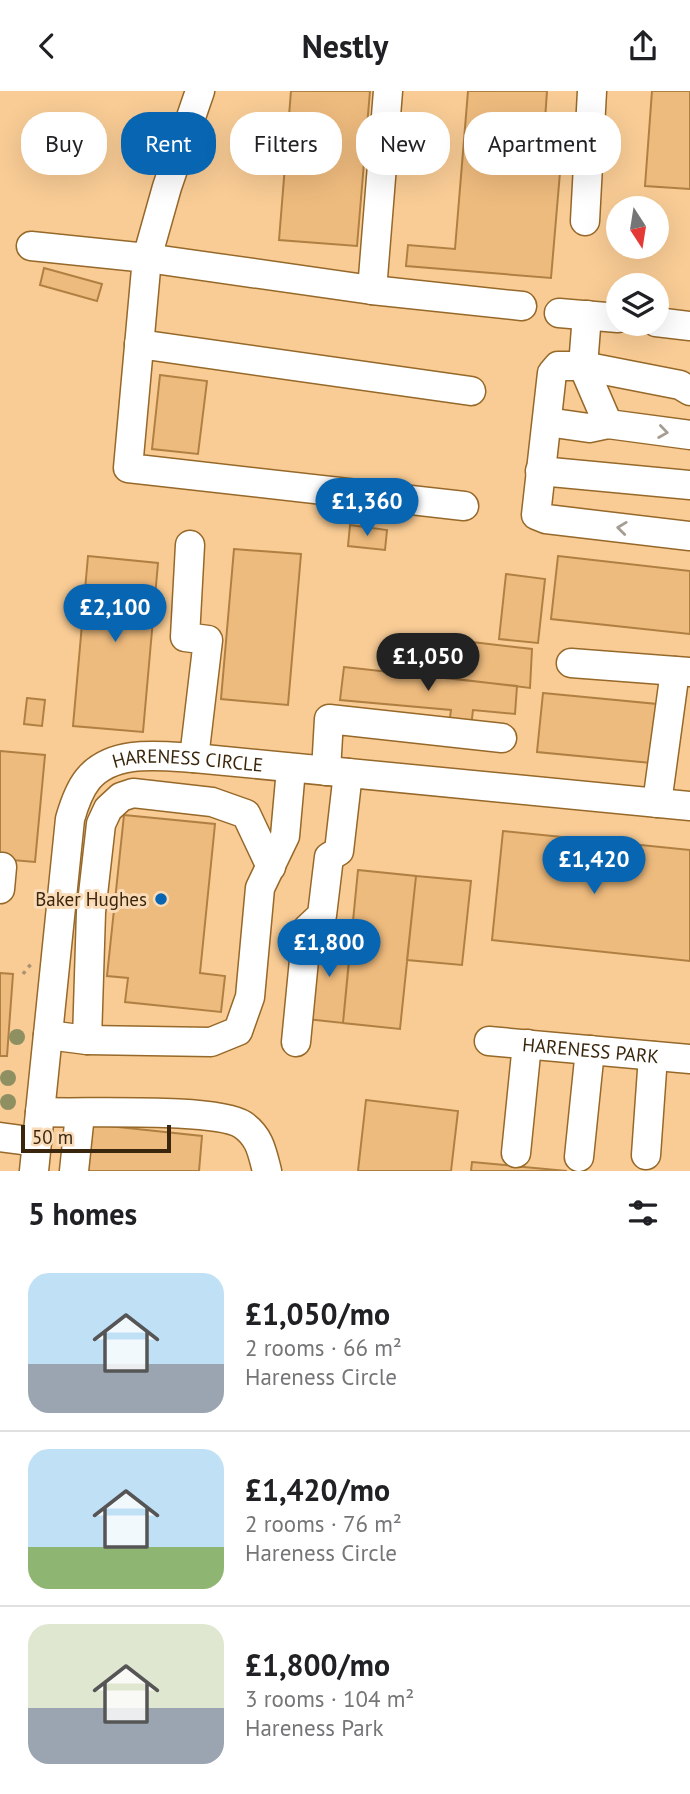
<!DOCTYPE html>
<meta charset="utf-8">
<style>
body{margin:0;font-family:"PT Sans",sans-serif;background:#f2f2f2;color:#202124;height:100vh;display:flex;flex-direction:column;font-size:26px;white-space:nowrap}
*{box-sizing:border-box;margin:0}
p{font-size:23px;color:#757577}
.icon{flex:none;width:38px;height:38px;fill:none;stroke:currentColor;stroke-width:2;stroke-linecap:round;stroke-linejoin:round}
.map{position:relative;height:1080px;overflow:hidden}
.panel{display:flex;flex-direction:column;background:#fff;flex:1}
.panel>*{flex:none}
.guide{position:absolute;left:21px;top:21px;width:649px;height:63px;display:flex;gap:14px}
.needle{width:46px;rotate:168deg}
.fabs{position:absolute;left:606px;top:105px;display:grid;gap:14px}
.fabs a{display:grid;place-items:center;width:63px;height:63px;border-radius:50%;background:#fff;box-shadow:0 7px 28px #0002;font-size:35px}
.scale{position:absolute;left:21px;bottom:18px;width:150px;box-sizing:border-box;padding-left:7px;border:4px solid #3a260c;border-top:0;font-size:19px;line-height:24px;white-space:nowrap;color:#3a260c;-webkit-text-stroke:5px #fadbb7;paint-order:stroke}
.price{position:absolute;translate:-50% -60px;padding:0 16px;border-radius:24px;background:#0765b2;color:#fff;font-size:23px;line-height:46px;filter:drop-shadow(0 2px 4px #0008)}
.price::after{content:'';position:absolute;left:50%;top:42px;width:21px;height:16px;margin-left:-10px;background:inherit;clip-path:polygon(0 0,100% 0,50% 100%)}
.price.current{background:#222;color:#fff}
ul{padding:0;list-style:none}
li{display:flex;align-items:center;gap:21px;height:175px;padding:0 28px}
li+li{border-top:2px solid #e0e0e0}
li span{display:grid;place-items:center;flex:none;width:196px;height:140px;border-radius:21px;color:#555}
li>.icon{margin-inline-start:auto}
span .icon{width:84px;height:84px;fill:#fffc;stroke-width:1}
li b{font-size:30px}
h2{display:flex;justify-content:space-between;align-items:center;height:84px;padding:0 28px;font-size:30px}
.tag{padding:0 24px;border-radius:28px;background:#fff;box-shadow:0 7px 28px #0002;font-size:24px;line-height:63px}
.tag.current{background:#0765b2;color:#fff}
header{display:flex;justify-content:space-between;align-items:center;height:91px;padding:0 28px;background:#fff;font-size:32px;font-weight:700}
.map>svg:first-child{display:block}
</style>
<header><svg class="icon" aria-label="back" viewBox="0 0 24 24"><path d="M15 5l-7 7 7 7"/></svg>Nestly<svg class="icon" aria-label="share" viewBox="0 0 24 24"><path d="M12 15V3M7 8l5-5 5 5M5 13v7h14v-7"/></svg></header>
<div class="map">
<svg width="690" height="1080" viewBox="0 0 690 1080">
<rect width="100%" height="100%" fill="#fadbb7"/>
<!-- built -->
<path fill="#f9cc95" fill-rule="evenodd" d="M0 0H690V1080H0ZM618 117H656V156H618ZM618 194H656V233H618Z"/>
<!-- building -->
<path fill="#eebb7e" stroke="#b08043" stroke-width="2" d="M291 0H370L357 155 279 149Z
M468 0H547L543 57 562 58 551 187 406 175 408 154 455 158Z
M652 0H690V98L645 95Z
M44 177 102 193 97 210 40 194Z
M160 284 207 290 198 363 152 358Z
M350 434 387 439 385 459 348 455Z
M234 458 301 463 288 614 221 608Z
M88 465 158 472 143 641 73 635Z
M558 465 690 480V543L551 528Z
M506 483 545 488 538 552 499 548Z
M413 544 532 558 530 597 407 582Z
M344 576 517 595 515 623 473 619 471 636 449 634 451 619 340 609Z
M543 602 657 613 651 672 537 661Z
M27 607 45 609 42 635 24 633Z
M0 660 45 664 35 771 0 768Z
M124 724 215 733 200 882 225 885 221 921 125 911 128 887 107 885Z
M503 740 690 759V870L492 849Z
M358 779 416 785 400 938 343 932Z
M416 785 471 790 462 874 407 869Z
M316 843 351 847 343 932 307 928Z
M0 882 13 883 7 965H0Z
M366 1009 458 1020 451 1080H358Z
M90 1033 202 1045 199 1080H85Z
M472 1071 567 1080H471Z"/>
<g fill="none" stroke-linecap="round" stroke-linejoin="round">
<!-- minor casing -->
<g stroke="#966829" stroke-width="31">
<g id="minor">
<path d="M200 0 167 96 147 167 372 199 522 215"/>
<path d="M585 130 592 0"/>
<path d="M31 155 147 167 128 377 464 415"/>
<path d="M372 199 388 0"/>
<path d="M559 222 618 227"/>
<path d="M587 224 583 275 608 333"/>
<path d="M656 231 690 235"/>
<path d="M139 253 471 300"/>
<path d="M690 300 680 294 583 275H558L552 282 536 424 546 428 690 445"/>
<path d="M547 331 589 337 608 333 690 344"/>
<path d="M540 380 690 394"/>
<path d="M190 454 185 546 208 549 194 667"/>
<path d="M571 572 690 581"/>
<path d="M326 680 329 628 502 647"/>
<path d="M657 712 675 580"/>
<path d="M0 798 2 776"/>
<path d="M48 944 87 949 211 951 238 940 250 906 260 797 285 745 291 678"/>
<path d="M87 949 91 821 101 733 108 718 121 706 133 702 212 711 246 723 271 776"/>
<path id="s1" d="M489 950 690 968"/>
<path d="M296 951 307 838 322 824 329 766 339 760 348 682"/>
<path d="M40 1021C80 1023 216 1016 243 1034 260 1046 262 1061 267 1080"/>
<path d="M0 1046 37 1051"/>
<path d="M516 1062 527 953"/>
<path d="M646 1064 653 965"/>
<path d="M579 1066 590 959"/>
<path id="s2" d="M34 1080 70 728C74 714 79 699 88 688 113 658 160 665 194 667L690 715"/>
<path d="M74 1080 80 1023"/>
</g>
</g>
<!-- path -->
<path stroke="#ac9272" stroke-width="3.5" stroke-dasharray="3.5 5" stroke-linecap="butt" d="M23 883 31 873"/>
<!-- minor -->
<use href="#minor" stroke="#fff" stroke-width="28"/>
</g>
<!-- trees -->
<g fill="#8f9062">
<circle cx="17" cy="946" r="8"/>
<circle cx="8" cy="987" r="8"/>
<circle cx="8" cy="1011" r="8"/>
</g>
<!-- one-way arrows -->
<defs><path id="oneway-chevron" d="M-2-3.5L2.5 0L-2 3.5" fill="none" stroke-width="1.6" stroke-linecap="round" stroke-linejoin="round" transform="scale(1.75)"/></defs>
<g stroke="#a69d92">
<use href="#oneway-chevron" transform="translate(663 341) rotate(8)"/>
<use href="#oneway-chevron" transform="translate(622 437) rotate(-173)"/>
</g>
<!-- markers -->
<circle fill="#0765b2" stroke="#fadbb7" stroke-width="2.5" cx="161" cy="808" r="7"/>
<g text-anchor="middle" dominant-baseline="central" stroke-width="6" stroke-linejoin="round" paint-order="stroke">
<!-- street labels -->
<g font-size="19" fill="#3a260c" stroke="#fadbb7">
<text stroke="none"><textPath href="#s2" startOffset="504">HARENESS CIRCLE</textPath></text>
<text stroke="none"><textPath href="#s1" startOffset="102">HARENESS PARK</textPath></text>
</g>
<!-- poi labels -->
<g font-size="19" fill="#3a260c" stroke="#fadbb7" text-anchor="end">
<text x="147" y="808">Baker Hughes</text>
</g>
</g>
</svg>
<div class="fabs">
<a><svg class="needle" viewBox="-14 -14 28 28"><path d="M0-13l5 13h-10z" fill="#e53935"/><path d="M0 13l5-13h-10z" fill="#757577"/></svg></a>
<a><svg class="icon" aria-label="layers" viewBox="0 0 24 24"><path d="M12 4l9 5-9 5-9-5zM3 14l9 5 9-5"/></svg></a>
</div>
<div class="scale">50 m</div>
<b class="price" style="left:367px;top:447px">£1,360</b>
<b class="price" style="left:115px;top:553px">£2,100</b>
<b class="price current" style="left:428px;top:602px">£1,050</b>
<b class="price" style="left:594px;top:805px">£1,420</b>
<b class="price" style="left:329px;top:888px">£1,800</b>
<div class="guide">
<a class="tag">Buy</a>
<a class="tag current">Rent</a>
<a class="tag">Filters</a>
<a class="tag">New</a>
<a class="tag">Apartment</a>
</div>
</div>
<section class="panel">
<h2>5 homes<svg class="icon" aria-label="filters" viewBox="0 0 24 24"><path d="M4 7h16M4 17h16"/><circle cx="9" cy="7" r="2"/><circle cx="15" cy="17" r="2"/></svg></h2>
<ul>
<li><span style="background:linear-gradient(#bfe0f5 65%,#9aa5b1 0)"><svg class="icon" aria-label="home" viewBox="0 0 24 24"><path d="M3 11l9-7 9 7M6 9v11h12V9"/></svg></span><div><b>£1,050/mo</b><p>2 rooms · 66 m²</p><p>Hareness Circle</p></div></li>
<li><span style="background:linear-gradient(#bfe0f5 70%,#8fb573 0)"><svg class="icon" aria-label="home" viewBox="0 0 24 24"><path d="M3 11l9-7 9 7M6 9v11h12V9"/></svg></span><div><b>£1,420/mo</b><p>2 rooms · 76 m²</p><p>Hareness Circle</p></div></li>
<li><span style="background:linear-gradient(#dfe7d0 60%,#9aa5b1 0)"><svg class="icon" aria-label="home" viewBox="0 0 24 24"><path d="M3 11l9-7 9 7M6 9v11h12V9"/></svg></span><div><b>£1,800/mo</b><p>3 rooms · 104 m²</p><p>Hareness Park</p></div></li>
</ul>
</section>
